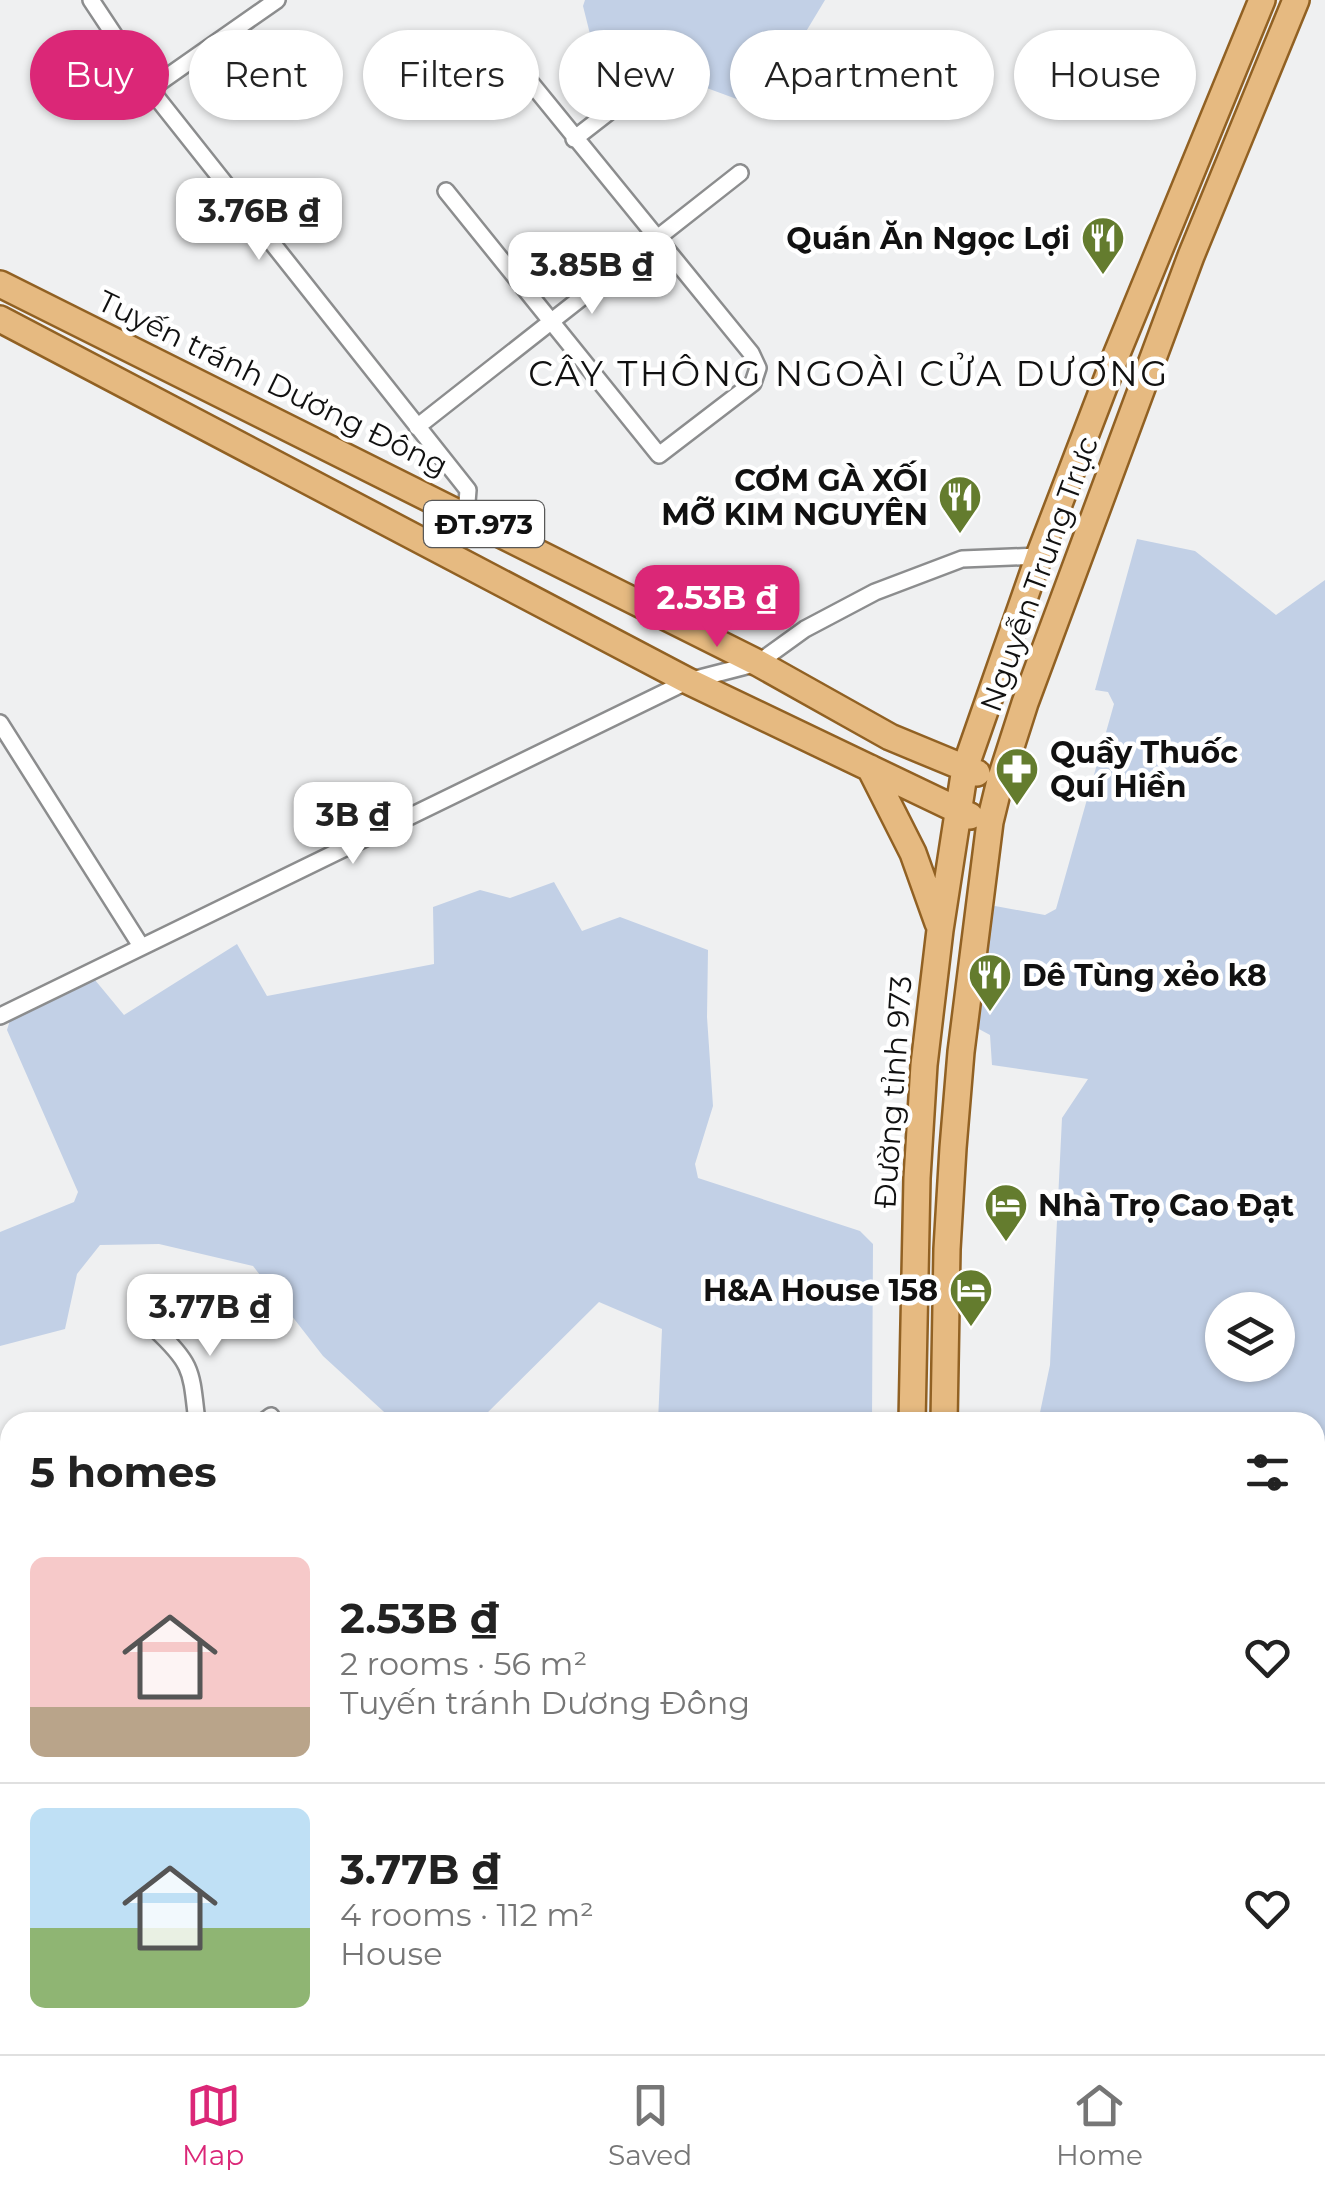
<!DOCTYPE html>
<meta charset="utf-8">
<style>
body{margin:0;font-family:Montserrat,sans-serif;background:#f6f6f6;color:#222;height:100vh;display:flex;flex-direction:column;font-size:38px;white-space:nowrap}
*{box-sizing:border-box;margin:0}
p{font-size:32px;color:#767676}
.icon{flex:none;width:55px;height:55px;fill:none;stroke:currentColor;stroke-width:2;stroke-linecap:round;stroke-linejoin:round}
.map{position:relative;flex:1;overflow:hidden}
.details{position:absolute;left:0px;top:1412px;width:1325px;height:642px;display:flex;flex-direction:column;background:#fff;border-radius:30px 30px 0 0;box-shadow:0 2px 8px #0004}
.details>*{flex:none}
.hud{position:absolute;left:30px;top:30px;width:1265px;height:90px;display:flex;gap:20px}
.fabs{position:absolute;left:1205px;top:1292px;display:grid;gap:20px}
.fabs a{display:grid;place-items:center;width:90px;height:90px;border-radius:50%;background:#fff;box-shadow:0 2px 8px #0004;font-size:50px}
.price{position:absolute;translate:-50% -85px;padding:0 22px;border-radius:20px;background:#fff;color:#222;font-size:32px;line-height:65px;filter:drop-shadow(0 2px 5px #0008)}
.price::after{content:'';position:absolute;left:50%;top:60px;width:30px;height:22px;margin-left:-15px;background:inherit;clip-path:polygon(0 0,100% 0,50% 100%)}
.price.current{background:#db2777;color:#fff}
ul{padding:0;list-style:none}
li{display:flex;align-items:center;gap:30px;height:250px;padding:0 30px}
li+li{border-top:2px solid #e0e0e0}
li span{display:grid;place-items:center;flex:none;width:280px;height:200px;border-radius:15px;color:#555}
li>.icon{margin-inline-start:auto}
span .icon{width:120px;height:120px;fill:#fffc;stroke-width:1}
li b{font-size:42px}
h2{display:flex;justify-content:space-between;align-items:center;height:120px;padding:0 30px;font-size:42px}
.tag{padding:0 35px;border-radius:45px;background:#fff;box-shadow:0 2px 8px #0004;font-size:35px;line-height:90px}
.tag.current{background:#db2777;color:#fff}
.dock{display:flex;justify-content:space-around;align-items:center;height:140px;border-top:2px solid #e0e0e0;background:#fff;font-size:28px;color:#767676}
.dock a{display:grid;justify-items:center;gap:5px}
.dock .current{color:#db2777}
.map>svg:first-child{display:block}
</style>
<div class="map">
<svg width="1325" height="2054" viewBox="0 0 1325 2054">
<rect width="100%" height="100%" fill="#eff0f1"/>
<!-- green -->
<path fill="#c2d0e6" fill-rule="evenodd" d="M585 0H825L778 78 742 101 593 46 583 6Z
M1137 539 1195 551 1276 615 1325 580V2054H1173L1177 2045H1315V1422H1038L1050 1365 1062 1118 1088 1079 992 1065 990 1035 977 1028 987 910 995 906 1045 915 1056 909 1114 704 1108 692 1095 690ZM1222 1310H1278V1365H1222Z
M554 882 582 931 620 917 708 950 707 1017 713 1106 695 1164 698 1178 860 1231 873 1244 872 1422H658L662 1329 599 1302 478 1422H395L323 1356 253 1266 159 1244 100 1245 77 1274 65 1329 0 1346V1232L74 1202 78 1192 7 1030 10 1020 95 980 124 1015 237 944 267 996 434 964 433 907 480 890 510 898Z
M0 1477 10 1498V1573L0 1579Z
M10 1602V1723L0 1663V1612Z
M10 1729V2045H717L725 2054H0V1761L8 1750Z
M955 2045H1117L1146 2054H956Z"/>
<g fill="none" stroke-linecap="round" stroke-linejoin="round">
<!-- street casing -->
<g stroke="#8c8d8e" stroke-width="20">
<path id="street" d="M91 0 150 89 468 490 466 515
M150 89 277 0
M574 139 646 83
M446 191 659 455 753 383 758 368 751 353 531 83
M417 427 740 173
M0 723 141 946
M0 1016 688 681 758 663 805 629 875 592 962 559 1039 556
M155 1329C194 1365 191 1372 197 1422
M263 1422 271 1416
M7 1465 10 1471
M0 1602 10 1595
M0 1713 3 1729 0 1748
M766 2054 777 2045"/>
</g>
<!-- primary casing -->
<g stroke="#916123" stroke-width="30">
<path id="primary" d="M0 284 758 663 890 737 977 773
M0 319 688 681 970 816
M870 768 913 853 938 923
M912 1422 917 1178 924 1065 940 930 965 768 1039 556 1115 358 1262 0
M944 1422 947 1249 953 1148 961 1052 990 822 1000 781 1025 703 1191 256 1296 0
M914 2045 915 2054
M950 2045 951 2054"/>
</g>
<!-- street -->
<use href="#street" stroke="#fff" stroke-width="15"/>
<!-- primary -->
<use href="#primary" stroke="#e6ba81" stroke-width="25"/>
</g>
<!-- icons -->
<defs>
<g id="restaurant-pin" transform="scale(2.25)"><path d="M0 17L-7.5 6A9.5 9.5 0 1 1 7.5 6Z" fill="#647c2e" stroke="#fff"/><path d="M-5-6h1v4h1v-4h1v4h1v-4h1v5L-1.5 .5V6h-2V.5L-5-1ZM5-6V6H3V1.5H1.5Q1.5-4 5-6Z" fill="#fff"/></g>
<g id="pharmacy-pin" transform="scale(2.25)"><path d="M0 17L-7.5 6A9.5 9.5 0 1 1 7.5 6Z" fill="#647c2e" stroke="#fff"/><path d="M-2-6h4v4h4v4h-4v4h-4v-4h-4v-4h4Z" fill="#fff"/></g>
<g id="hotel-pin" transform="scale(2.25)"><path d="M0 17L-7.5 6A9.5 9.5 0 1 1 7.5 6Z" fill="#647c2e" stroke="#fff"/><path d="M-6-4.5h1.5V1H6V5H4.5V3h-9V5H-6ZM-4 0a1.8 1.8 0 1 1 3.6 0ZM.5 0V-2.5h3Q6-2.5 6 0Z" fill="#fff"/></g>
</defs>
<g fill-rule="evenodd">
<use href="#restaurant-pin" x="1103" y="238"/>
<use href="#restaurant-pin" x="960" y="497"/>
<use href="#pharmacy-pin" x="1017" y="769"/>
<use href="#restaurant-pin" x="990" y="975"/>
<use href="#hotel-pin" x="1006" y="1205"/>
<use href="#hotel-pin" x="971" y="1290"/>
</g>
<g text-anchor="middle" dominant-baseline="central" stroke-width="9" stroke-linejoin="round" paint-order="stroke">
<!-- shield labels -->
<rect fill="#fff" stroke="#585858" stroke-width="2.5" x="424" y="501" width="120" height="46" rx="8"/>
<g font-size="28" font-weight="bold" fill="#111">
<text x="484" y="524">ĐT.973</text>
</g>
<!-- poi labels -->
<g font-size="30" font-weight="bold" fill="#111" stroke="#fff" text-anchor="end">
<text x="1070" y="238">Quán Ăn Ngọc Lợi</text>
<text x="928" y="480">CƠM GÀ XỐI<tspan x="928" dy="34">MỠ KIM NGUYÊN</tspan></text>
<text x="1050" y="752" text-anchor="start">Quầy Thuốc<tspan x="1050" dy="34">Quí Hiền</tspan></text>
<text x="1022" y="975" text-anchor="start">Dê Tùng xẻo k8</text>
<text x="1038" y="1205" text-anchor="start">Nhà Trọ Cao Đạt</text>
<text x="938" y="1290">H&amp;A House 158</text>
</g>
<!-- street labels -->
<g font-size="30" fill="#111" stroke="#fff">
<text transform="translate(273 383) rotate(26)">Tuyến tránh Dương Đông</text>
<text transform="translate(1039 574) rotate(-70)">Nguyễn Trung Trực</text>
<text transform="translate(893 1092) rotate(-86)">Đường tỉnh 973</text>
</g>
<!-- quarter labels -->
<g font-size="35" letter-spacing="2.5" fill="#111" stroke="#fff">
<text x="849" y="373">CÂY THÔNG NGOÀI CỬA DƯƠNG</text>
</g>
</g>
</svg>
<div class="fabs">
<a><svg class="icon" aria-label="layers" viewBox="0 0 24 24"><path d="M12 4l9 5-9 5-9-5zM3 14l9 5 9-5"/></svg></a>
</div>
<b class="price" style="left:259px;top:263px">3.76B ₫</b>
<b class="price" style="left:592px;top:317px">3.85B ₫</b>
<b class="price current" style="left:717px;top:650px">2.53B ₫</b>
<b class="price" style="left:353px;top:867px">3B ₫</b>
<b class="price" style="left:210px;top:1359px">3.77B ₫</b>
<div class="hud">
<a class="tag current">Buy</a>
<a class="tag">Rent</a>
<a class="tag">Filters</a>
<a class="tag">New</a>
<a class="tag">Apartment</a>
<a class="tag">House</a>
</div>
<section class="details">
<h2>5 homes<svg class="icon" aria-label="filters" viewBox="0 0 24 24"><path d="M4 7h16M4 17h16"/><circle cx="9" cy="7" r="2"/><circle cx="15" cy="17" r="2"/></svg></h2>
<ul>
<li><span style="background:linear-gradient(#f6c9c9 75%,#b9a48a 0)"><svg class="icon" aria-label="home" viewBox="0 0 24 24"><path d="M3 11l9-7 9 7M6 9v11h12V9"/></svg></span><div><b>2.53B ₫</b><p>2 rooms · 56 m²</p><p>Tuyến tránh Dương Đông</p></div><svg class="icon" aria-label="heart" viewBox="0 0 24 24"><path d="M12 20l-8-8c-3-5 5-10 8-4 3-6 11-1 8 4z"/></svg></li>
<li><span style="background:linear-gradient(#bfe0f5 60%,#8fb573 0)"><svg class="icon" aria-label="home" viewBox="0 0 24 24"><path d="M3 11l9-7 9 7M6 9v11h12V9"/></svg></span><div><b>3.77B ₫</b><p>4 rooms · 112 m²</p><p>House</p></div><svg class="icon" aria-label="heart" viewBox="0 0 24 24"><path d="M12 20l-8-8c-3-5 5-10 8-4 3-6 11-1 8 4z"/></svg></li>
</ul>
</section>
</div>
<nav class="dock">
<a class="current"><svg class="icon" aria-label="map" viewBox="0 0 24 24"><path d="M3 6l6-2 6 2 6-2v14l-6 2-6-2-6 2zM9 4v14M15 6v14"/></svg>Map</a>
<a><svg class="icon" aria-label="saved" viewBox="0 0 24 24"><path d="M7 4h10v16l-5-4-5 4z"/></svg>Saved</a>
<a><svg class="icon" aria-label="home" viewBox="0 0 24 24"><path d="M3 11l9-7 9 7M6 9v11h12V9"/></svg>Home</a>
</nav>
